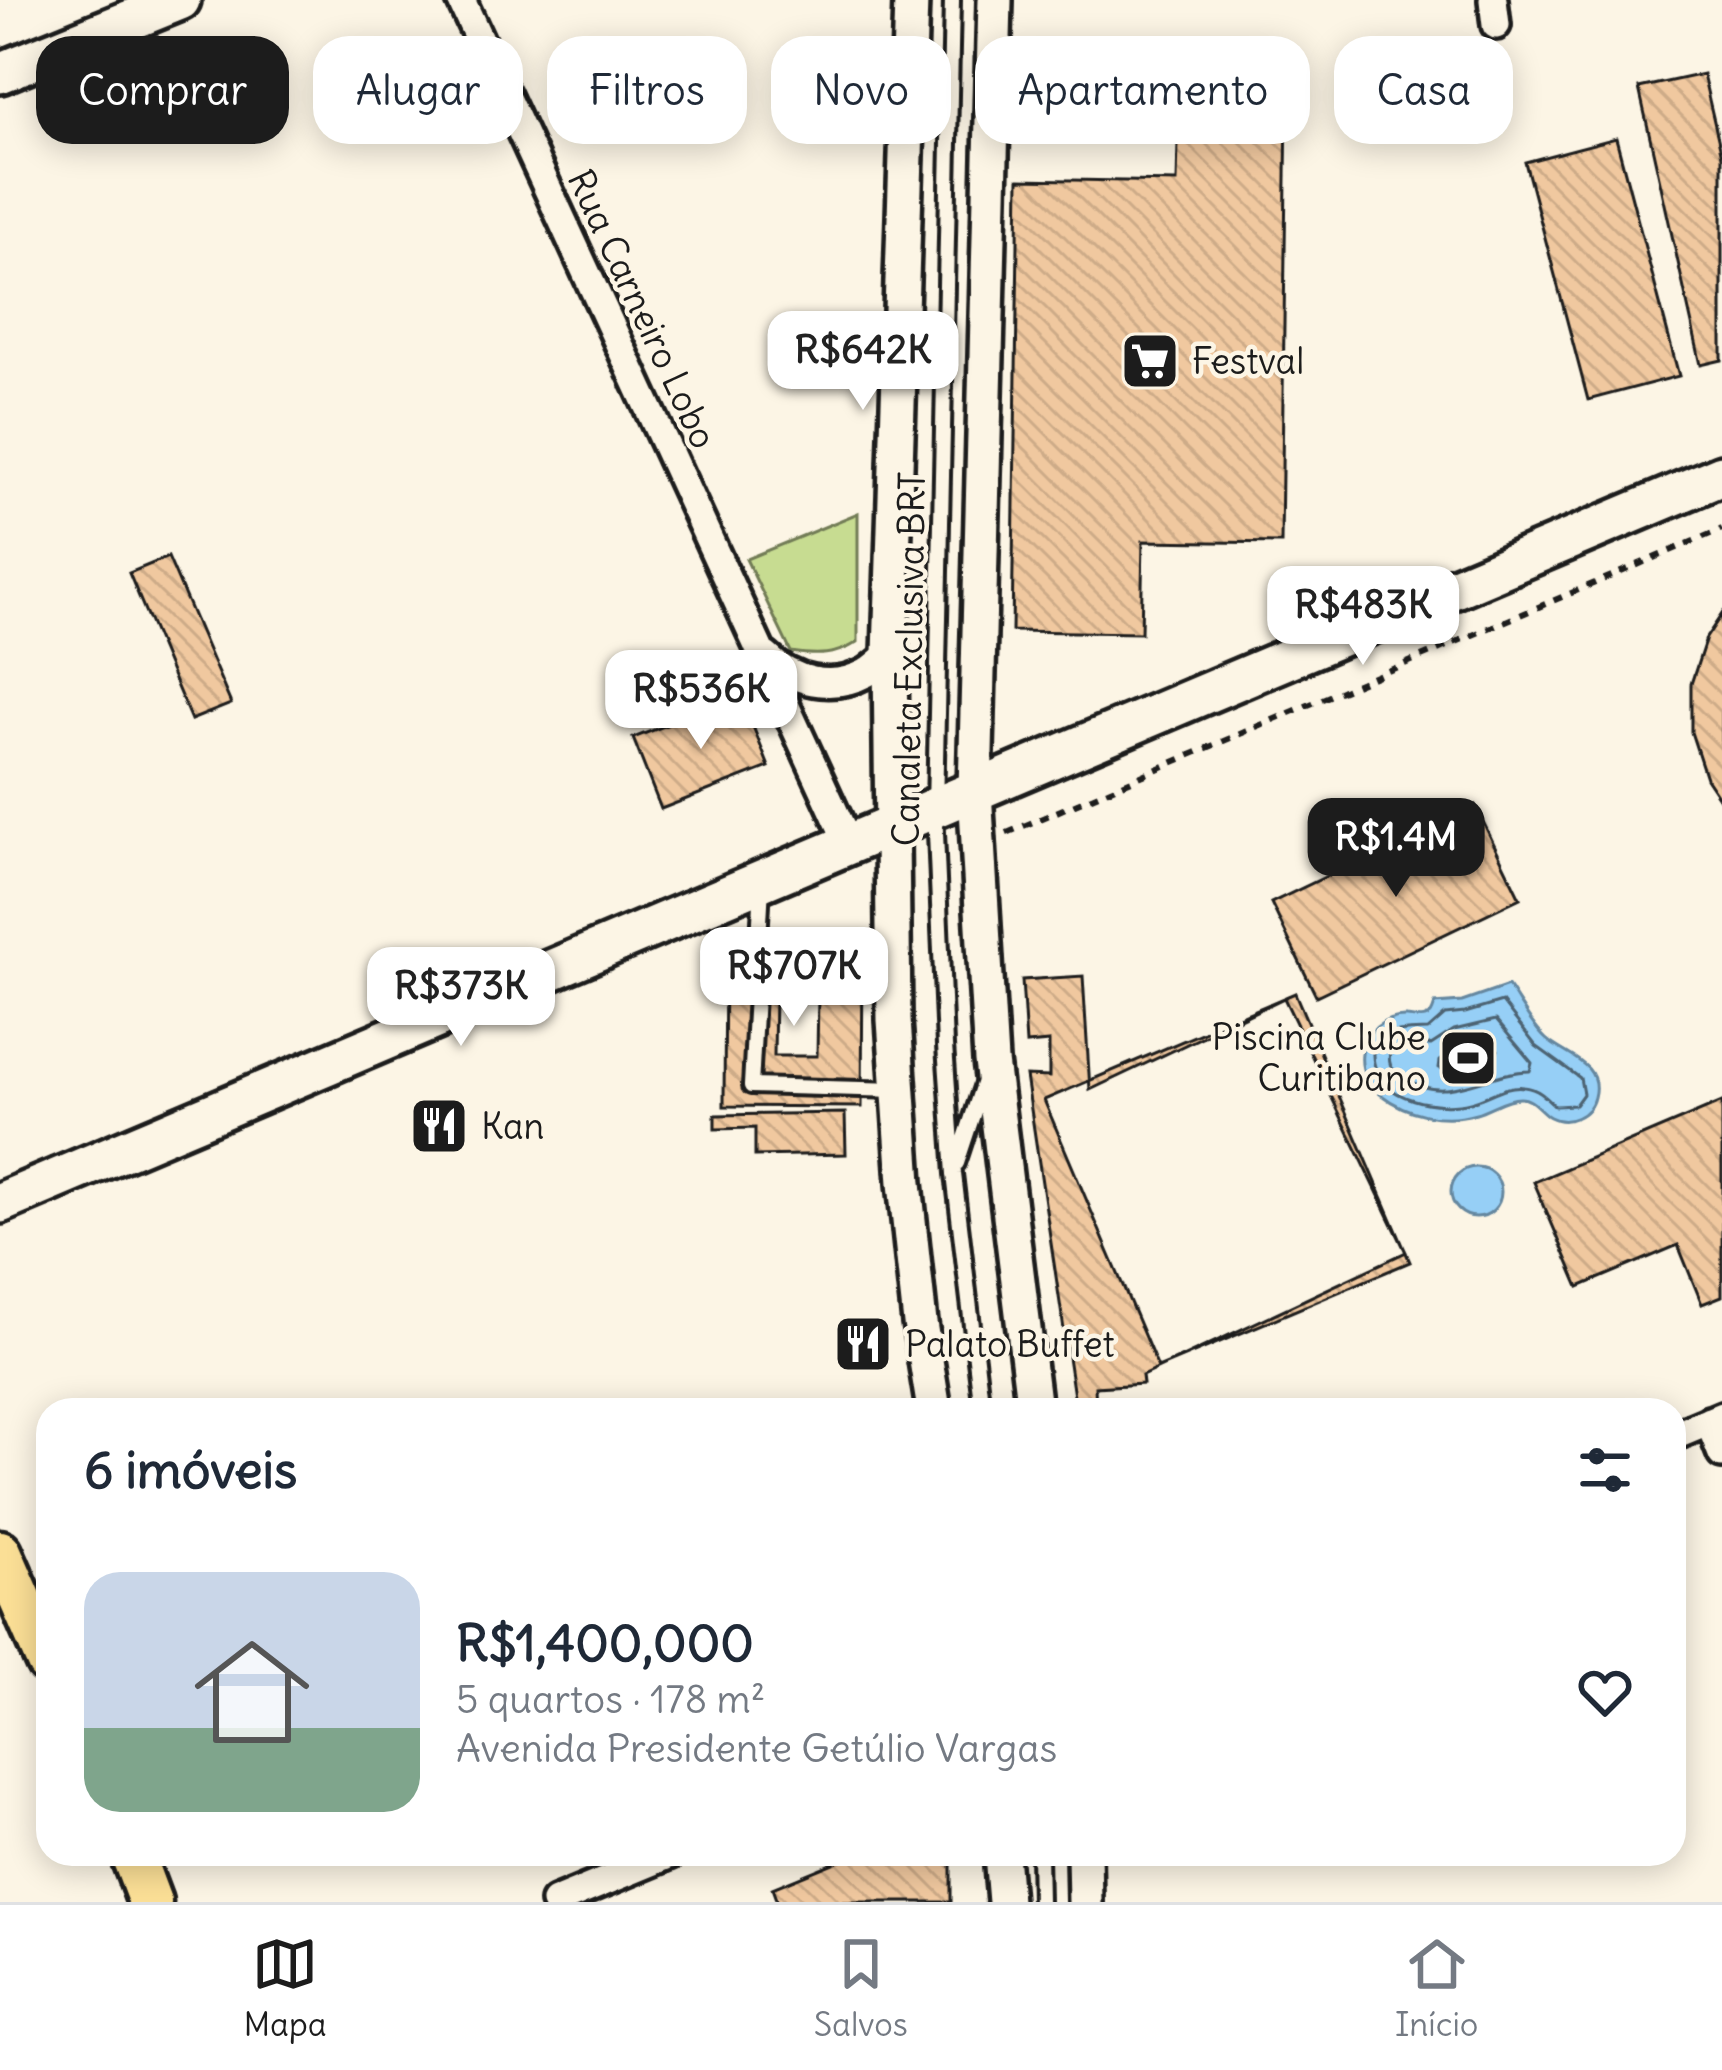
<!DOCTYPE html>
<html lang="pt">
<meta charset="utf-8">
<style>
body{margin:0;font-family:Delius,sans-serif;background:#f2f2f3;color:#1f2937;height:100vh;display:flex;flex-direction:column;font-size:45px;white-space:nowrap}
*{box-sizing:border-box;margin:0}
p{font-size:39px;color:#747a83}
.icon{flex:none;width:66px;height:66px;fill:none;stroke:currentColor;stroke-width:2;stroke-linecap:round;stroke-linejoin:round}
.map{position:relative;flex:1;overflow:hidden}
.panel{position:absolute;left:36px;top:1398px;width:1650px;height:468px;display:flex;flex-direction:column;background:#fff;border-radius:36px;box-shadow:0 6px 30px #0003}
.panel>*{flex:none}
.banner{position:absolute;left:36px;top:36px;width:1650px;height:108px;display:flex;gap:24px}
.price{position:absolute;translate:-50% -102px;padding:0 27px;border-radius:24px;background:#fff;color:#222;font-size:39px;line-height:78px;filter:drop-shadow(0 3px 6px #0008)}
.price::after{content:'';position:absolute;left:50%;top:72px;width:36px;height:27px;margin-left:-18px;background:inherit;clip-path:polygon(0 0,100% 0,50% 100%)}
.price.selected{background:#1c1c1c;color:#fff}
ul{padding:0;list-style:none}
li{display:flex;align-items:center;gap:36px;height:300px;padding:0 48px}
li span{display:grid;place-items:center;flex:none;width:336px;height:240px;border-radius:36px;color:#555}
li>.icon{margin-inline-start:auto}
span .icon{width:144px;height:144px;fill:#fffc;stroke-width:1}
li b{font-size:51px}
h2{display:flex;justify-content:space-between;align-items:center;height:144px;padding:0 48px;font-size:51px}
.chip{padding:0 42px;border-radius:36px;background:#fff;box-shadow:0 6px 30px #0003;font-size:42px;line-height:108px}
.chip.selected{background:#1c1c1c;color:#fff}
.tab-bar{display:flex;justify-content:space-around;align-items:center;height:168px;border-top:3px solid #e0e1e3;background:#fff;font-size:33px;color:#747a83}
.tab-bar a{display:grid;justify-items:center;gap:6px}
.tab-bar .selected{color:#1c1c1c}
.map>svg:first-child{display:block}
</style>
<div class="map">
<svg width="1722" height="1902" viewBox="0 0 1722 1902">
<defs>
<pattern id="building-back-hatch" width="6" height="6" patternUnits="userSpaceOnUse" patternTransform="scale(3)"><rect width="6" height="6" fill="#f0c89f"/><path d="M-1 5l2 2M0 0l6 6M5-1l2 2" fill="none" stroke="#cdab88"/></pattern>
</defs>
<rect width="100%" height="100%" fill="#fcf5e5"/>
<filter id="ink" filterUnits="userSpaceOnUse"><feTurbulence type="fractalNoise" baseFrequency=".00833" numOctaves="2"/><feDisplacementMap in="SourceGraphic" scale="24" xChannelSelector="R" yChannelSelector="G"/><feConvolveMatrix kernelMatrix="1 2 1 2 8 2 1 2 1" color-interpolation-filters="sRGB"/></filter>
<g filter="url(#ink)">
<!-- green -->
<path fill="#c7dc91" stroke="#727c56" stroke-width="3" d="M858 513V642C836 656 817 656 791 652L746 559Z"/>
<!-- water -->
<path fill="#96cff6" stroke="#65879f" stroke-width="3" d="M1508 986C1520 1003 1531 1025 1546 1039 1565 1056 1603 1063 1594 1097 1590 1116 1567 1126 1550 1117 1539 1111 1534 1098 1520 1098 1505 1098 1490 1109 1476 1113 1443 1123 1407 1115 1380 1094 1368 1085 1360 1070 1362 1054 1364 1032 1384 1016 1407 1017 1410 1017 1422 1020 1425 1018 1432 1016 1433 1010 1435 1004L1462 1002Z
M1451 1192a25 25 0 1 1 50 0a25 25 0 1 1-50 0Z"/>
<g fill="none" stroke-linecap="round" stroke-linejoin="round">
<!-- shore -->
<path stroke="#4d6473" stroke-width="3" d="M1502 1002 1536 1046 1580 1078 1583 1094 1575 1105 1555 1106C1546 1097 1537 1088 1524 1087 1505 1084 1488 1098 1470 1102 1439 1110 1381 1101 1374 1063 1366 1028 1407 1031 1428 1030L1445 1015 1465 1013Z
M1496 1020 1532 1063 1530 1071C1484 1071 1446 1109 1400 1075 1390 1068 1388 1063 1390 1051L1402 1044 1431 1045 1454 1030Z
M1488 1041 1498 1050 1495 1057C1477 1064 1457 1076 1439 1068L1440 1061 1462 1047Z"/>
</g>
<!-- building -->
<path fill="url(#building-back-hatch)" stroke="#1c1c1c" stroke-width="3" fill-rule="evenodd" d="M1703 74 1722 156V360L1701 365 1639 88Z
M1179 102 1287 104 1281 543 1143 541 1141 633 1012 631 1019 179 1177 182Z
M1616 138 1679 376 1588 400 1525 162Z
M168 557 231 704 191 720 129 573Z
M1722 614V802L1706 778 1691 732V684L1706 638Z
M741 696 769 767 661 809 633 738Z
M1475 805 1520 898 1316 996 1271 903Z
M725 951 863 952 862 1107 724 1106ZM775 995H818L817 1056H774Z
M1083 976 1090 1090 1284 998 1406 1252 1142 1376 1143 1384 1095 1387 1096 1410H1076L1026 1076 1049 1077V1042L1026 1044 1022 980Z
M1295 993 1410 1262 1158 1368 1044 1100Z
M1722 1102V1296L1702 1304 1678 1245 1579 1287 1534 1182Z
M845 1113 846 1154 755 1156V1128L715 1129V1115Z
M855 1854H951V1902H777L772 1888Z"/>
<g fill="none" stroke-linecap="round" stroke-linejoin="round">
<!-- service casing -->
<g stroke="#1c1c1c" stroke-width="22">
<path id="service" d="M952 0 935 809 945 1046 954 1174 982 1410
M762 885 751 1086 898 1090
M758 960 891 961
M957 1163 984 1081
M1039 1854 1040 1902"/>
</g>
<!-- minor casing -->
<g stroke="#1c1c1c" stroke-width="36">
<path id="minor" d="M461 0 849 844
M1493 0 1496 25
M766 656C792 682 832 691 866 673 874 668 882 660 890 654
M1709 1421 1722 1454
M1674 1436 1722 1416
M555 1902 671 1854"/>
</g>
<!-- tertiary casing -->
<g stroke="#1c1c1c" stroke-width="42">
<path id="tertiary" d="M911 0 890 654 894 1020 905 1183 920 1323 934 1410
M995 0 975 791 991 1061 1034 1410
M1001 1854 1005 1902
M1084 1854 1085 1902"/>
</g>
<!-- secondary casing -->
<g stroke="#1c1c1c" stroke-width="48">
<path id="secondary" d="M0 73 180 0
M0 1203 1722 475"/>
</g>
<!-- primary casing -->
<g stroke="#1c1c1c" stroke-width="51">
<path id="primary" d="M0 1552 48 1662
M132 1854 150 1902"/>
</g>
<!-- path -->
<path stroke="#1c1c1c" stroke-width="6" stroke-dasharray="9 9" stroke-linecap="butt" d="M1007 833 1722 529"/>
<!-- service -->
<use href="#service" stroke="#fcf5e5" stroke-width="14"/>
<!-- minor -->
<use href="#minor" stroke="#fcf5e5" stroke-width="27"/>
<!-- tertiary -->
<use href="#tertiary" stroke="#fcf5e5" stroke-width="33"/>
<!-- secondary -->
<use href="#secondary" stroke="#fcf5e5" stroke-width="39"/>
<!-- primary -->
<use href="#primary" stroke="#fbdf96" stroke-width="42"/>
</g>
</g>
<!-- icons -->
<defs>
<g id="supermarket-square" transform="scale(3)"><rect x="-9" y="-9" width="18" height="18" rx="4" fill="#1c1c1c" stroke="#fcf5e5"/><path d="M-6-5.5h2.5l.6 2H6L4.5 2H-2.5L-4.4-4H-6ZM-1.5 3.2a1.3 1.3 0 1 0 .1 0ZM3 3.2a1.3 1.3 0 1 0 .1 0Z" fill="#fff"/></g>
<g id="stadium-square" transform="scale(3)"><rect x="-9" y="-9" width="18" height="18" rx="4" fill="#1c1c1c" stroke="#fcf5e5"/><path d="M0-5a6.5 5 0 1 0 0 10a6.5 5 0 1 0 0-10ZM-3.5-1.8h7v3.6h-7Z" fill="#fff"/></g>
<g id="restaurant-square" transform="scale(3)"><rect x="-9" y="-9" width="18" height="18" rx="4" fill="#1c1c1c" stroke="#fcf5e5"/><path d="M-5-6h1v4h1v-4h1v4h1v-4h1v5L-1.5 .5V6h-2V.5L-5-1ZM5-6V6H3V1.5H1.5Q1.5-4 5-6Z" fill="#fff"/></g>
</defs>
<g fill-rule="evenodd">
<use href="#supermarket-square" x="1150" y="361"/>
<use href="#stadium-square" x="1468" y="1058"/>
<use href="#restaurant-square" x="439" y="1126"/>
<use href="#restaurant-square" x="863" y="1344"/>
</g>
<g text-anchor="middle" dominant-baseline="central" stroke-width="9" stroke-linejoin="round" paint-order="stroke">
<!-- street labels -->
<g font-size="36" fill="#1c1c1c" stroke="#fcf5e5">
<text transform="translate(642 309) rotate(65)">Rua Carneiro Lobo</text>
<text transform="translate(909 659) rotate(-89)">Canaleta Exclusiva BRT</text>
</g>
<!-- poi labels -->
<g font-size="36" fill="#1c1c1c" stroke="#fcf5e5" text-anchor="start">
<text x="1192" y="361">Festval</text>
<text x="1426" y="1037" text-anchor="end">Piscina Clube<tspan x="1426" dy="41">Curitibano</tspan></text>
<text x="481" y="1126">Kan</text>
<text x="905" y="1344">Palato Buffet</text>
</g>
</g>
</svg>
<b class="price" style="left:863px;top:413px">R$642K</b>
<b class="price" style="left:1363px;top:668px">R$483K</b>
<b class="price" style="left:701px;top:752px">R$536K</b>
<b class="price selected" style="left:1396px;top:900px">R$1.4M</b>
<b class="price" style="left:794px;top:1029px">R$707K</b>
<b class="price" style="left:461px;top:1049px">R$373K</b>
<div class="banner">
<a class="chip selected">Comprar</a>
<a class="chip">Alugar</a>
<a class="chip">Filtros</a>
<a class="chip">Novo</a>
<a class="chip">Apartamento</a>
<a class="chip">Casa</a>
</div>
<section class="panel">
<h2>6 imóveis<svg class="icon" aria-label="filters" viewBox="0 0 24 24"><path d="M4 7h16M4 17h16"/><circle cx="9" cy="7" r="2"/><circle cx="15" cy="17" r="2"/></svg></h2>
<ul>
<li><span style="background:linear-gradient(#c9d6e8 65%,#7fa58c 0)"><svg class="icon" aria-label="home" viewBox="0 0 24 24"><path d="M3 11l9-7 9 7M6 9v11h12V9"/></svg></span><div><b>R$1,400,000</b><p>5 quartos · 178 m²</p><p>Avenida Presidente Getúlio Vargas</p></div><svg class="icon" aria-label="heart" viewBox="0 0 24 24"><path d="M12 20l-8-8c-3-5 5-10 8-4 3-6 11-1 8 4z"/></svg></li>
</ul>
</section>
</div>
<nav class="tab-bar">
<a class="selected"><svg class="icon" aria-label="map" viewBox="0 0 24 24"><path d="M3 6l6-2 6 2 6-2v14l-6 2-6-2-6 2zM9 4v14M15 6v14"/></svg>Mapa</a>
<a><svg class="icon" aria-label="saved" viewBox="0 0 24 24"><path d="M7 4h10v16l-5-4-5 4z"/></svg>Salvos</a>
<a><svg class="icon" aria-label="home" viewBox="0 0 24 24"><path d="M3 11l9-7 9 7M6 9v11h12V9"/></svg>Início</a>
</nav>
